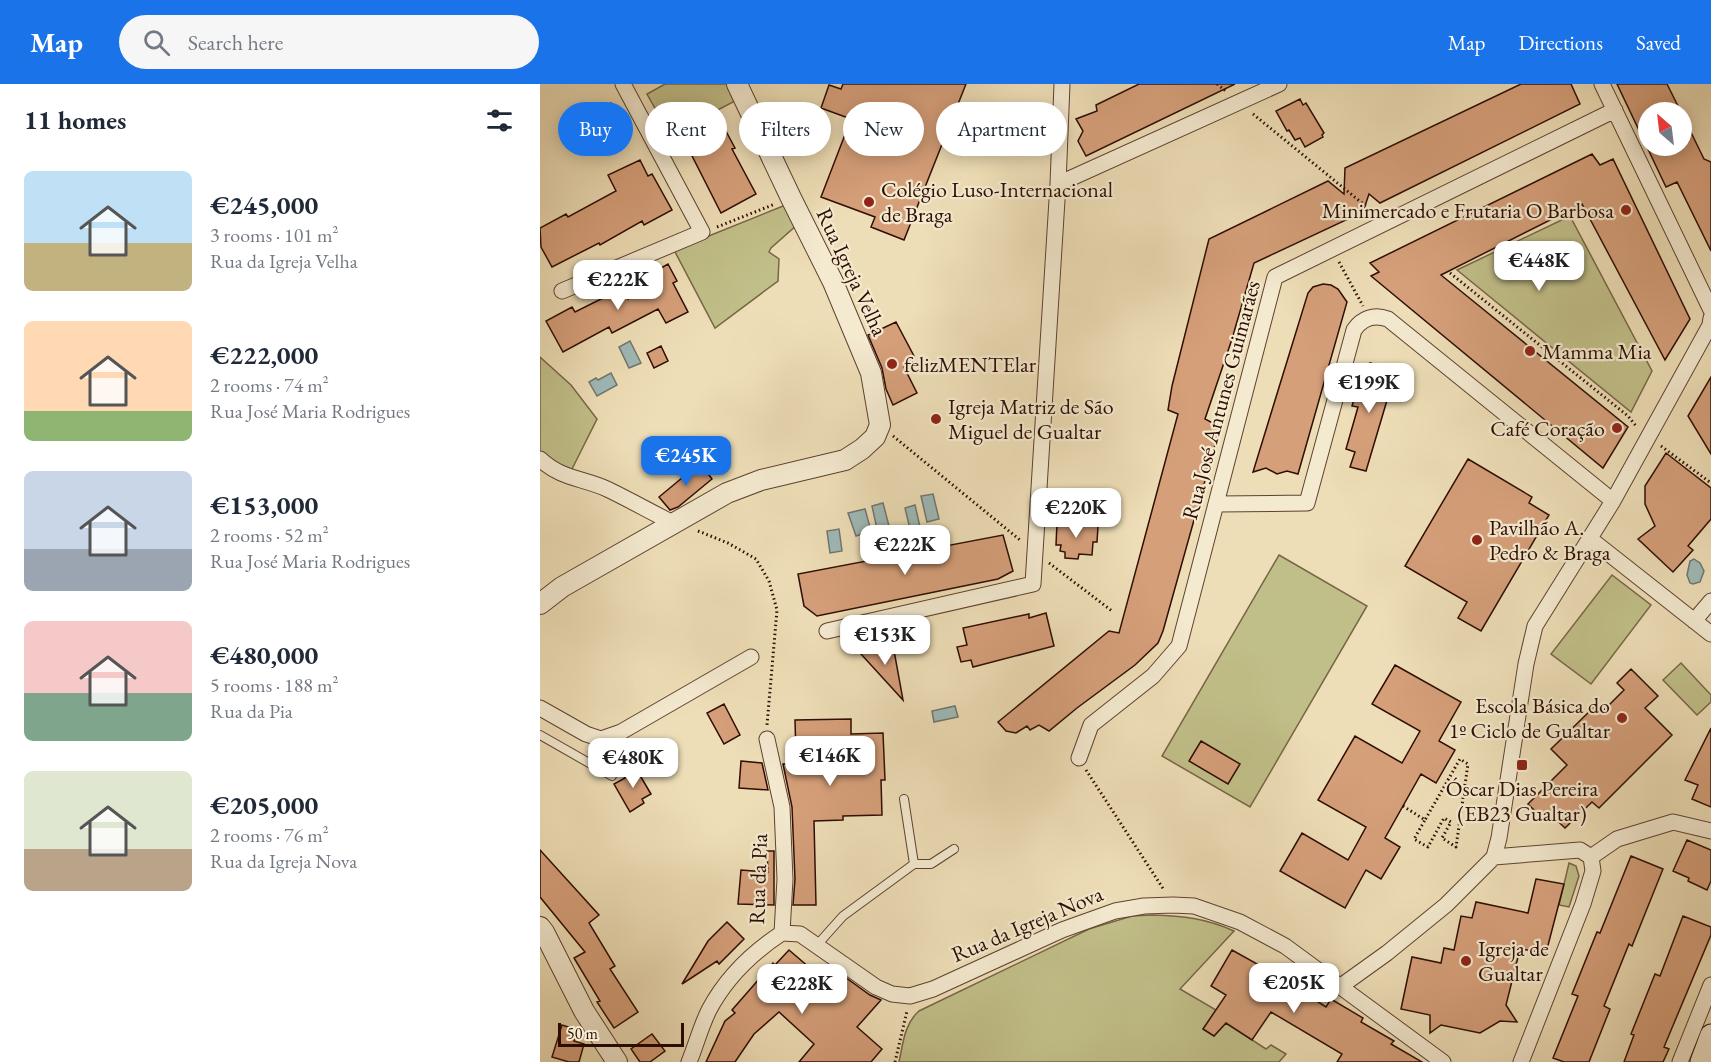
<!DOCTYPE html>
<meta charset="utf-8">
<style>
body{margin:0;font-family:"EB Garamond",serif;background:#f6f6f7;color:#1f2937;height:100vh;display:flex;flex-direction:column;font-size:22px;white-space:nowrap}
*{box-sizing:border-box;margin:0}
p{font-size:20px;color:#747a83}
.icon{flex:none;width:33px;height:33px;fill:none;stroke:currentColor;stroke-width:2;stroke-linecap:round;stroke-linejoin:round}
.map{position:relative;flex:1;overflow:hidden}
.details{display:flex;flex-direction:column;background:#fff;width:540px}
.details>*{flex:none}
.top-card{position:absolute;left:18px;top:18px;width:570px;height:54px;display:flex;gap:12px}
.needle{width:39px;rotate:332deg}
.buttons{position:absolute;left:1098px;top:18px;display:grid;gap:12px}
.buttons a{display:grid;place-items:center;width:54px;height:54px;border-radius:50%;background:#fff;box-shadow:0 3px 15px #0003;font-size:30px}
.scale{position:absolute;left:18px;bottom:15px;width:126px;box-sizing:border-box;padding-left:6px;border:3px solid #2e0d03;border-top:0;font-size:16px;line-height:21px;white-space:nowrap;color:#2e0d03;-webkit-text-stroke:4px #f4ead0;paint-order:stroke}
.price{position:absolute;translate:-50% -51px;padding:0 14px;border-radius:12px;background:#fff;color:#222;font-size:20px;line-height:39px;filter:drop-shadow(0 2px 3px #0008)}
.price::after{content:'';position:absolute;left:50%;top:36px;width:18px;height:14px;margin-left:-9px;background:inherit;clip-path:polygon(0 0,100% 0,50% 100%)}
.price.selected{background:#1a73e8;color:#fff}
ul{padding:0;list-style:none}
li{display:flex;align-items:center;gap:18px;height:150px;padding:0 24px}
li span{display:grid;place-items:center;flex:none;width:168px;height:120px;border-radius:9px;color:#555}
li>.icon{margin-inline-start:auto}
span .icon{width:72px;height:72px;fill:#fffc;stroke-width:1}
li b{font-size:26px}
h2{display:flex;justify-content:space-between;align-items:center;height:72px;padding:0 24px;font-size:26px}
.chip{padding:0 21px;border-radius:27px;background:#fff;box-shadow:0 3px 15px #0003;font-size:21px;line-height:54px}
.chip.selected{background:#1a73e8;color:#fff}
header{display:flex;align-items:center;gap:36px;box-sizing:border-box;height:84px;padding:0 30px;background:#1a73e8;color:#fff}
header strong{font-size:28px}
nav{display:flex;gap:33px;margin-inline-start:auto;font-size:21px}
.search{width:420px;height:54px;background:#f6f6f7;display:flex;align-items:center;gap:15px;box-sizing:border-box;padding:0 21px;border-radius:33px;color:#747a83;font-size:22px}
main{display:flex;flex:1;min-height:0}
.map>svg:first-child{display:block}
</style>
<header>
<strong>Map</strong>
<div class="search"><svg class="icon" aria-label="search" viewBox="0 0 24 24"><circle cx="10" cy="10" r="6"/><path d="M15 15l6 6"/></svg>Search here</div>
<nav><a>Map</a><a>Directions</a><a>Saved</a></nav>
</header>
<main>
<section class="details">
<h2>11 homes<svg class="icon" aria-label="filters" viewBox="0 0 24 24"><path d="M4 7h16M4 17h16"/><circle cx="9" cy="7" r="2"/><circle cx="15" cy="17" r="2"/></svg></h2>
<ul>
<li><span style="background:linear-gradient(#bfe0f5 60%,#c2b280 0)"><svg class="icon" aria-label="home" viewBox="0 0 24 24"><path d="M3 11l9-7 9 7M6 9v11h12V9"/></svg></span><div><b>€245,000</b><p>3 rooms · 101 m²</p><p>Rua da Igreja Velha</p></div></li>
<li><span style="background:linear-gradient(#ffd9b3 75%,#8fb573 0)"><svg class="icon" aria-label="home" viewBox="0 0 24 24"><path d="M3 11l9-7 9 7M6 9v11h12V9"/></svg></span><div><b>€222,000</b><p>2 rooms · 74 m²</p><p>Rua José Maria Rodrigues</p></div></li>
<li><span style="background:linear-gradient(#c9d6e8 65%,#9aa5b1 0)"><svg class="icon" aria-label="home" viewBox="0 0 24 24"><path d="M3 11l9-7 9 7M6 9v11h12V9"/></svg></span><div><b>€153,000</b><p>2 rooms · 52 m²</p><p>Rua José Maria Rodrigues</p></div></li>
<li><span style="background:linear-gradient(#f6c9c9 60%,#7fa58c 0)"><svg class="icon" aria-label="home" viewBox="0 0 24 24"><path d="M3 11l9-7 9 7M6 9v11h12V9"/></svg></span><div><b>€480,000</b><p>5 rooms · 188 m²</p><p>Rua da Pia</p></div></li>
<li><span style="background:linear-gradient(#dfe7d0 65%,#b9a48a 0)"><svg class="icon" aria-label="home" viewBox="0 0 24 24"><path d="M3 11l9-7 9 7M6 9v11h12V9"/></svg></span><div><b>€205,000</b><p>2 rooms · 76 m²</p><p>Rua da Igreja Nova</p></div></li>
</ul>
</section>
<div class="map">
<svg width="1171" height="978" viewBox="0 0 1171 978">
<rect width="100%" height="100%" fill="#eedeb7"/>
<filter id="stains"><feTurbulence type="fractalNoise" baseFrequency=".00333" numOctaves="4"/><feColorMatrix values="0 0 0 0 .2 0 0 0 0 .09 0 0 0 0 .02 0 0 0 .5 -.17"/></filter>
<radialGradient id="worn" r=".72"><stop offset=".6" stop-color="#630" stop-opacity="0"/><stop offset="1" stop-color="#630" stop-opacity=".3"/></radialGradient>
<!-- green -->
<path fill="#c1bf89" stroke="#786646" stroke-width="1.5" d="M125 0H187L195 17 130 51 107 10Z
M248 120 258 140 231 164 229 168 239 175 238 197 175 244 134 166Z
M1030 132 1112 287 1091 328 917 186Z
M0 273 31 301 57 335 30 389 0 370Z
M739 471 827 522 710 723 622 672Z
M1072 491 1111 521 1051 600 1011 570Z
M1141 579 1171 611V618L1157 631 1123 596Z
M1029 779 1036 782 1039 792 1029 823 1019 821Z
M612 831C643 832 665 834 694 847L640 905 676 926 663 945 674 952 686 939 726 965 731 961 746 970 739 978H359C363 960 364 940 379 927L549 845 592 832Z"/>
<!-- water -->
<path fill="#9ebab8" stroke="#717570" stroke-width="1.5" d="M90 257 101 279 89 284 79 263Z
M71 289 77 301 57 312 49 298 56 294 58 296Z
M393 410 399 435 387 438 381 412Z
M343 419 349 442 337 445 332 422Z
M375 421 380 443 370 445 365 424Z
M325 425 331 447 316 452 308 429Z
M299 445 302 467 290 469 287 447Z
M1154 475 1160 479 1164 487 1160 498 1153 500 1150 499 1147 491 1150 477Z
M415 622 418 633 394 638 392 627Z"/>
<!-- building -->
<path fill="#d59f7a" stroke="#2e0d03" stroke-width="1.5" d="M303 0H426L364 156 331 143 335 133 281 113 311 35 281 24 289 1 301 5Z
M599 0H695L546 72 538 57 543 47 536 35 557 27 556 21Z
M981 0H1031L1040 20 840 119 829 110 823 128 714 179 692 255 665 335 680 343 623 547 618 559 595 581 537 624 509 647 499 641 490 646 487 642 476 649 466 647 458 638 569 547 579 549 638 330 628 326 632 302 669 155 788 97 804 110 805 84Z
M1077 0H1127L1141 28H1108V62H1142V30L1164 75 1171 78V167L1137 98 1126 103Z
M760 15 763 21 766 19 784 49 782 51 783 53 765 63 760 54 755 56 749 46 747 47 736 27Z
M71 19 87 50 62 63 46 32Z
M180 36 195 64 192 65 216 110 181 129 144 56Z
M1052 70 1060 81 1073 75 1150 235 1125 276 1042 120 901 191 1088 343 1063 384 831 192 839 188 830 179Z
M100 76 108 92 112 90 132 126 104 141 102 137 60 161 59 159 12 183 1 163 0 144 26 130 28 133 76 107 68 91Z
M128 180 137 197 133 199 148 228 126 239 118 225 72 249 69 243 23 268 6 237 32 223 35 228 83 204 88 215 118 200 112 189Z
M783 200 791 201 798 205 807 218 758 390 747 387 737 390 726 384 713 388 768 209 773 203Z
M356 238 374 272 371 274 373 278 364 283 377 309 353 321 346 305 342 284 328 251Z
M121 262 128 277 114 284 107 269Z
M830 279 856 286 826 387 810 383 815 368 806 365 818 323 812 322 817 306 822 308Z
M1171 293V370L1148 332Z
M1126 369 1171 404V435L1148 462 1153 466 1133 488 1098 455 1115 442 1105 420V402Z
M928 375 992 413 989 419 1009 431 941 547 918 534 927 518 865 482Z
M160 379 172 395 138 423 130 426 119 413Z
M530 438 558 442 557 458H553L552 471 539 470 538 475 525 474V468L520 467 521 461H516L517 439 530 440Z
M463 451 473 487 458 495 277 532 264 522 258 490Z
M506 529 514 562 433 583 431 576 421 578 417 563 427 561 423 544 489 530V534Z
M353 561 363 616 320 569Z
M855 581 921 618 899 657 915 666 896 699 881 690 845 754 860 763 841 795 826 786 805 824 740 787 762 749 808 776 826 743 778 716 815 652 862 679 880 647 832 620Z
M1091 585 1118 612 1105 624 1132 651 1059 724 1052 718 1025 744 1007 727 1001 733 988 720 1027 681 1011 665 1054 623 1061 629 1084 606 1077 599Z
M184 620 200 651 184 660 167 629Z
M311 635V650L343 649 345 696H341L342 731 303 732V736L274 737 276 821H253L255 795 252 723 243 680H249L248 673 256 672 255 636Z
M1171 644V723L1152 715 1158 701 1145 696Z
M661 657 700 680 688 700 649 677Z
M201 677 222 679 228 706 199 704Z
M95 683 111 710 102 715 104 719 90 728 74 700 85 694 82 690Z
M1147 756 1171 766V797L1167 806 1148 797 1149 794 1133 787Z
M0 766 59 831 49 839 75 882 70 885 98 928 74 944 57 918 60 917 34 874 45 868 0 813Z
M227 767H234V821L198 820 201 786 228 788Z
M1091 772 1123 785 1092 862 1089 860 1064 922 1070 925 1049 978H1024L1013 974 1038 912 1032 910 1057 848 1060 849Z
M996 795 1024 800 1006 869 980 865 966 921 977 938 960 937 940 949 901 941 890 949V931L861 925 872 873 901 879 904 864 914 866 921 832 932 834 936 818 988 829Z
M1143 832 1171 843V851L1124 963 1129 965 1123 978H1084L1094 951 1091 950 1115 890 1120 892Z
M187 838 204 855 179 880 177 877 142 900 168 857Z
M249 866 291 902 302 891 330 911 341 916 317 943 342 965 331 978H259L274 960 239 928 214 950 195 978H166L185 937 195 929 192 926 233 879 235 881Z
M692 866 733 889 786 923 791 915 823 934 821 938 854 957 851 960 882 978H797L802 970 731 928 712 956 686 939 674 952 663 945 686 911 671 902Z
M22 941 38 946 34 957 44 960 39 978H29L12 973Z
M112 950 125 967 110 978H100L91 965Z"/>
<g fill="none" stroke-linecap="round" stroke-linejoin="round">
<!-- service casing -->
<g stroke="#5e4130" stroke-width="10">
<path id="service" d="M0 651 72 692
M374 780H391L414 765
M277 861 303 832 374 780 364 715"/>
</g>
<!-- minor casing -->
<g stroke="#5e4130" stroke-width="17">
<path id="minor" d="M1062 0 1171 226
M518 100 739 0
M22 207 162 148 83 0
M0 375C21 395 43 394 67 405 90 416 111 428 133 439
M677 420 767 419 814 246C822 234 834 230 848 235L1073 417
M1049 454 1171 550
M1154 537 1171 517
M287 547 493 500 518 100 522 0
M0 624 46 650 61 655 81 648 211 573
M227 655 242 723 245 795 242 849
M539 674 551 641 613 592 639 562 735 193 1075 26
M954 773 1040 766 1051 773 1053 787 1043 820 981 978
M1051 773 1077 755 1133 738 1171 747
M242 849 260 850 336 903 352 910 370 912 393 905 522 846 575 827 604 822 633 821 654 822 700 838 745 862 903 978
M801 902 847 869 906 821 954 773 959 754 986 580 995 542 1073 417 1170 241 1171 234
M149 978C156 961 161 942 169 926 186 894 213 868 242 849
M1140 978 1171 901"/>
</g>
<!-- tertiary casing -->
<g stroke="#5e4130" stroke-width="22">
<path id="tertiary" d="M0 520 22 503 187 409 221 396 305 376 322 365 335 353 340 341 331 289 293 198 251 114 197 0
M0 843 4 848 44 927 77 978"/>
</g>
<!-- secondary casing -->
<g stroke="#2e0d03" stroke-width="23">
<path id="secondary" d="M1161 978 1171 951"/>
</g>
<!-- path -->
<path stroke="#2e0d03" stroke-width="3" stroke-dasharray="1.5 3" stroke-linecap="butt" d="M677 0 687 8
M713 30 833 128
M177 143 235 120
M799 178 823 222
M910 189 1088 332 1096 342
M353 352 480 456
M1121 362 1171 399
M158 447 188 459 216 475 229 497 237 526 227 641
M509 479 572 527
M546 686 624 806
M863 722 885 736 874 755 888 763 904 734 911 738 902 754 916 763 928 680 920 675 885 736
M355 978 367 927"/>
<!-- service -->
<use href="#service" stroke="#f4ead0" stroke-width="8"/>
<!-- minor -->
<use href="#minor" stroke="#f4ead0" stroke-width="15"/>
<!-- tertiary -->
<use href="#tertiary" stroke="#f4ead0" stroke-width="20"/>
<!-- secondary -->
<use href="#secondary" stroke="#f4ead0" stroke-width="21"/>
</g>
<!-- markers -->
<g fill="#8f2418" stroke="#f4ead0" stroke-width="2">
<circle cx="329" cy="118" r="6"/>
<circle cx="1086" cy="126" r="6"/>
<circle cx="990" cy="267" r="6"/>
<circle cx="352" cy="280" r="6"/>
<circle cx="396" cy="335" r="6"/>
<circle cx="1077" cy="344" r="6"/>
<circle cx="937" cy="456" r="6"/>
<circle cx="1082" cy="634" r="6"/>
<rect x="976" y="675" width="12" height="12" rx="3"/>
<circle cx="926" cy="877" r="6"/>
</g>
<g text-anchor="middle" dominant-baseline="central" stroke-width="4.5" stroke-linejoin="round" paint-order="stroke">
<!-- poi labels -->
<g font-size="22" fill="#2e0d03" stroke="#f4ead0" text-anchor="start">
<text x="341" y="105">Colégio Luso-Internacional<tspan x="341" dy="25">de Braga</tspan></text>
<text x="1074" y="126" text-anchor="end">Minimercado e Frutaria O Barbosa</text>
<text x="1002" y="267">Mamma Mia</text>
<text x="364" y="280">felizMENTElar</text>
<text x="408" y="322">Igreja Matriz de São<tspan x="408" dy="25">Miguel de Gualtar</tspan></text>
<text x="1065" y="344" text-anchor="end">Café Coração</text>
<text x="949" y="443">Pavilhão A.<tspan x="949" dy="25">Pedro &amp; Braga</tspan></text>
<text x="1070" y="621" text-anchor="end">Escola Básica do<tspan x="1070" dy="25">1º Ciclo de Gualtar</tspan></text>
<text x="982" y="704" text-anchor="middle">Óscar Dias Pereira<tspan x="982" dy="25">(EB23 Gualtar)</tspan></text>
<text x="938" y="864">Igreja de<tspan x="938" dy="25">Gualtar</tspan></text>
</g>
<!-- street labels -->
<g font-size="22" fill="#2e0d03" stroke="#f4ead0">
<text transform="translate(312 188) rotate(65)">Rua Igreja Velha</text>
<text transform="translate(681 316) rotate(-75)">Rua José Antunes Guimarães</text>
<text transform="translate(218 795) rotate(-88)">Rua da Pia</text>
<text transform="translate(487 840) rotate(-23)">Rua da Igreja Nova</text>
</g>
</g>
<rect width="100%" height="100%" filter="url(#stains)"/>
<rect width="100%" height="100%" fill="url(#worn)"/>
</svg>
<div class="buttons">
<a><svg class="needle" viewBox="-14 -14 28 28"><path d="M0-13l5 13h-10z" fill="#e53935"/><path d="M0 13l5-13h-10z" fill="#747a83"/></svg></a>
</div>
<div class="scale">50 m</div>
<b class="price" style="left:999px;top:208px">€448K</b>
<b class="price" style="left:78px;top:227px">€222K</b>
<b class="price" style="left:829px;top:330px">€199K</b>
<b class="price selected" style="left:146px;top:403px">€245K</b>
<b class="price" style="left:536px;top:455px">€220K</b>
<b class="price" style="left:365px;top:492px">€222K</b>
<b class="price" style="left:345px;top:582px">€153K</b>
<b class="price" style="left:290px;top:703px">€146K</b>
<b class="price" style="left:93px;top:705px">€480K</b>
<b class="price" style="left:754px;top:930px">€205K</b>
<b class="price" style="left:262px;top:931px">€228K</b>
<div class="top-card">
<a class="chip selected">Buy</a>
<a class="chip">Rent</a>
<a class="chip">Filters</a>
<a class="chip">New</a>
<a class="chip">Apartment</a>
</div>
</div>
</main>
